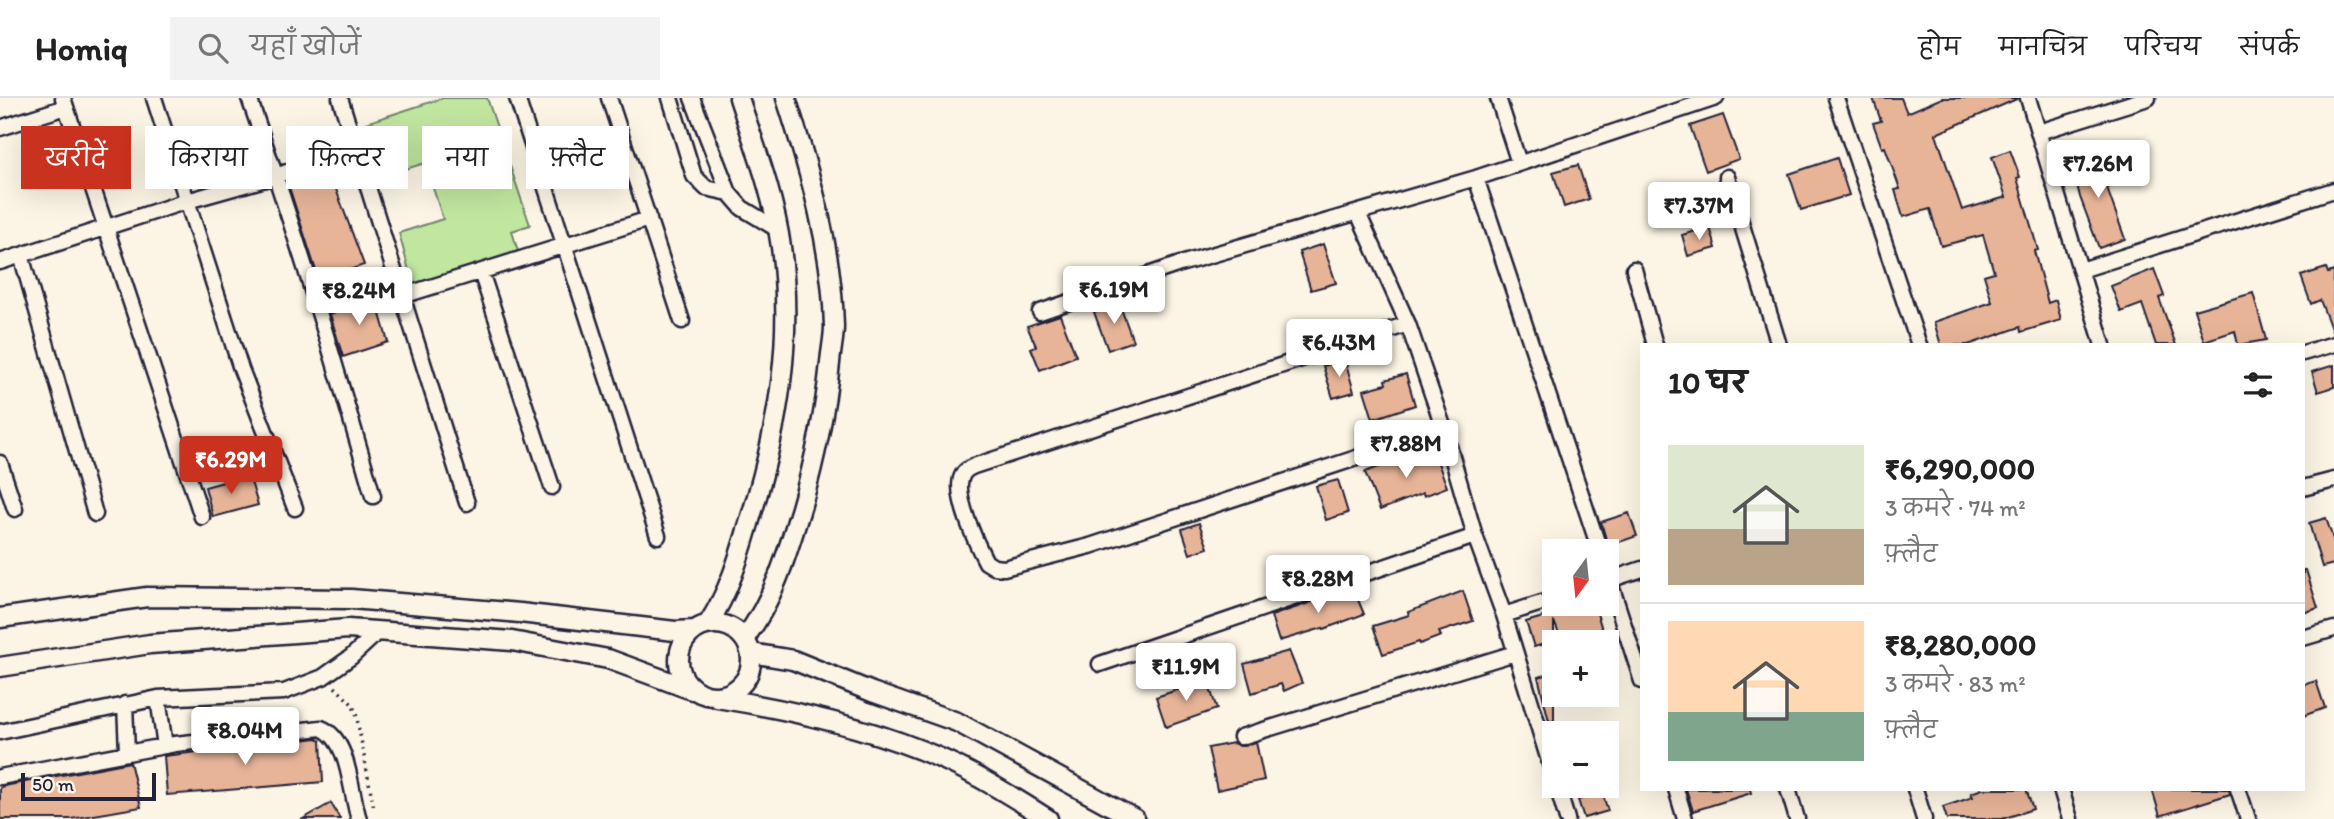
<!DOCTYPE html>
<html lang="hi">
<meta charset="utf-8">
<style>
body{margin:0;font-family:Itim,"Playpen Sans Deva",sans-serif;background:#f2f2f2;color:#222;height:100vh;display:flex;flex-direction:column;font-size:26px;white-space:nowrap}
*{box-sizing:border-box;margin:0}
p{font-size:23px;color:#767676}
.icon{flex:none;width:38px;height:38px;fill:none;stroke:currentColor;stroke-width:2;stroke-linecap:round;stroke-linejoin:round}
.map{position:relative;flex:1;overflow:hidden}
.details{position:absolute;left:1640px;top:245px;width:665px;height:448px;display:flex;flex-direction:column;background:#fff;border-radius:0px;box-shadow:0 7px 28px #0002}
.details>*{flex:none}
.hud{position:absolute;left:21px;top:28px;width:665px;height:63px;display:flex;gap:14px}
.needle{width:46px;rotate:195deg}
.tools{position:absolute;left:1542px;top:441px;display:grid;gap:14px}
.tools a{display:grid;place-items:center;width:77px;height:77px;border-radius:0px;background:#fff;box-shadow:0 7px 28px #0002;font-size:35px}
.scale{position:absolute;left:21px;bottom:18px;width:135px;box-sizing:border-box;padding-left:7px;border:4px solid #22223b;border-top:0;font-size:19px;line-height:24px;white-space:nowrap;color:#22223b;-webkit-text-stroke:5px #fcf5e5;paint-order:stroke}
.price{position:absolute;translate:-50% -60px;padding:0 16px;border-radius:7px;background:#fff;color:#222;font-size:23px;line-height:46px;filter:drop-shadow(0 2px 4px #0008)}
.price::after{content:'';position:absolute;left:50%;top:42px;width:21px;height:16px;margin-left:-10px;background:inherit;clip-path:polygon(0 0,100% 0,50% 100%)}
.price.current{background:#c8321e;color:#fff}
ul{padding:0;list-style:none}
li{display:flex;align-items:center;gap:21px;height:175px;padding:0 28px}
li+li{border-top:2px solid #e0e0e0}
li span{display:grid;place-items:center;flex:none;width:196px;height:140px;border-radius:0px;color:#555}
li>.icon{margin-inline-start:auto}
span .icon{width:84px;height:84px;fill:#fffc;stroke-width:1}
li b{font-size:30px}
h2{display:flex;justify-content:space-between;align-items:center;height:84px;padding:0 28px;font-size:30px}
.tag{padding:0 24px;border-radius:0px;background:#fff;box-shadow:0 7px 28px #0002;font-size:24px;line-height:63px}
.tag.current{background:#c8321e;color:#fff}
header{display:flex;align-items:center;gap:42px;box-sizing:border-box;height:98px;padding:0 35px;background:#fff;border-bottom:2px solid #e0e0e0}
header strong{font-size:33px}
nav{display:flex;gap:38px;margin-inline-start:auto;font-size:24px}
.search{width:490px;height:63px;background:#f2f2f2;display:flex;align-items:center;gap:18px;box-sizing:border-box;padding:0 24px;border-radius:0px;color:#767676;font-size:26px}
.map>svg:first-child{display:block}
</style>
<header>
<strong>Homiq</strong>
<div class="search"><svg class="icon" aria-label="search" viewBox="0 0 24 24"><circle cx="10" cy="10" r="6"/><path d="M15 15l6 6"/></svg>यहाँ खोजें</div>
<nav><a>होम</a><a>मानचित्र</a><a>परिचय</a><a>संपर्क</a></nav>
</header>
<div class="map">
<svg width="2334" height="721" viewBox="0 0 2334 721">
<rect width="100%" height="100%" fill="#fcf5e5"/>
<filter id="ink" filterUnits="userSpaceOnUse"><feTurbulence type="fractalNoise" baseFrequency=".0143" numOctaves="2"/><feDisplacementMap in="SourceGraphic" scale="14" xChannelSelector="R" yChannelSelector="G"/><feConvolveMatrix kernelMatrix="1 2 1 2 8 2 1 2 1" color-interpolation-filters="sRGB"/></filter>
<g filter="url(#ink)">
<!-- green -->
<path fill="#c1e6a0" stroke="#72846e" stroke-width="2" d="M443 0H487L530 127 512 133 519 157 414 191 399 135 443 121 425 65 383 78 366 25Z"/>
<!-- building -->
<path fill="#e7b498" stroke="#22223b" stroke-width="2" d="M1873 0H1901L1907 15 1942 0H2019L1936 36 1962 112 2006 99 1992 59 2010 52 2020 79 2017 80 2038 152 2034 153 2048 205 2056 202 2061 222 2021 234 2020 229 1968 247H1941L1934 224 1992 204 1984 177 1994 174 1983 137 1941 148 1930 111 1903 119 1895 92 1900 91 1885 49 1882 50 1873 25 1881 23Z
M1723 17 1739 61 1706 73 1690 28Z
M2099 54 2109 96 2125 141 2099 150 2080 99 2075 79 2079 78 2074 61Z
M1837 60 1849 97 1801 112 1789 76Z
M1578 67 1589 101 1564 109 1553 74Z
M330 75 364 167 319 182 289 89Z
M1710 129 1716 150 1688 158 1682 137Z
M1323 146 1336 185 1311 192 1299 154Z
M2326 170 2328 175 2334 173 2333 236 2320 202 2311 206 2301 178Z
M2154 171 2164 198 2159 200 2176 247H2156L2142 206 2121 214 2111 188Z
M2253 195 2266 242 2238 247 2235 233 2204 243 2194 212Z
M375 199 388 244 343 259 330 216Z
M1119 205 1133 243 1108 252 1094 214Z
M1060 217 1076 258 1040 272 1031 250 1036 248 1027 228Z
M1345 262 1354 294 1333 300 1323 268Z
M2334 267V289L2318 294 2312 274Z
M1406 276 1415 307 1373 321 1364 292 1386 286 1385 282Z
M1434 354 1447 389 1424 398 1423 395 1380 412 1365 374 1403 360 1405 365Z
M249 377 258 407 213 419 205 389Z
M1338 382 1348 415 1326 422 1316 388Z
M1629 415 1637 438 1608 448 1601 424Z
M2326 420 2334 444V466L2322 469 2309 425Z
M1199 425 1208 450 1190 456 1182 431Z
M2303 472H2306L2318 510 2303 515Z
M1353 490 1364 516 1324 531 1323 530 1279 543 1271 518Z
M1463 493 1473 523 1439 534 1441 538 1420 546 1419 544 1383 556 1373 528 1409 517 1408 514Z
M1587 506H1594L1606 544H1562L1554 523V543L1534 549 1526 524Z
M1289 553 1302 585 1284 593 1281 586 1252 595 1244 566Z
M1554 575V623H1549L1538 579Z
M1207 582 1217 611 1166 629 1156 599Z
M2316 583 2325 610 2303 618V587Z
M317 640 321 643 323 684 167 697 164 658Z
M1256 644 1264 682 1217 692 1208 650 1233 645 1240 648Z
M130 664 141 709 71 721H0V690L4 688Z
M1686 691H1750L1751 695 1693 713Z
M1982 691H2026L2033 711 2002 721H1947L1943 709 1973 699 1971 695Z
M2152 691H2229L2230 696 2160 718Z
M1602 694 1608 713 1584 720 1578 702Z
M331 705 340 721H303Z"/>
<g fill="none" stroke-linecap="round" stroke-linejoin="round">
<!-- minor casing -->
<g stroke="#22223b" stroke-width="19">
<path id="minor" d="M63 0 202 419
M154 0 241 271 295 410
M249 0C295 131 335 264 373 398
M340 0 467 405
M517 0 658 438
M609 0 682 223
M670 0 694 78 706 90 729 95
M692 0 729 95 742 110 777 131
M1498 0 1519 65
M1836 0 1919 247
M2028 0 2103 247
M0 30 66 9
M2039 34 2148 0
M1727 79 1779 247
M1476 80 1600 453
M1358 115 1408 226 1444 331 1475 438 1504 517 1554 679
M21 157 95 416
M0 164 187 103 276 78 356 48
M1634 171 1655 247
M2081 172 2334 92
M481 174 552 389
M402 198 649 121
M1040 214 1180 166 1476 80 1716 0
M1408 226 974 368C969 370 964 373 962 378 953 396 977 447 986 464L994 469 1004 470 1090 448 1444 331
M2303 255 2334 246
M0 365 15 411
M2303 390 2334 382
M1606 472 1642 583
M1606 483 1642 471
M1504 517 1554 501
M2303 540 2334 531
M1100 566 1475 438
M158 600 165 648
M125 606 127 654
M0 634 158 600 284 594 323 579 351 559 379 533
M1241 639 1515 555
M0 679 175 646 321 630C350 641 350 695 359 721
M1557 688 1567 721
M1676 691 1685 721
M1788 691 1797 721
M1915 691 1924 721
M2061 691 2070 721
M2238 691 2248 721"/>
</g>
<!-- tertiary casing -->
<g stroke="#22223b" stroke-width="23">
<path id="tertiary" d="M0 520 147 499 351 501 520 515 675 533 694 532
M679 562a36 36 0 1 1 72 0a36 36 0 1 1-72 0Z
M708 526C731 491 741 452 753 412 779 326 793 239 781 149 774 98 755 49 739 0
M745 540C774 501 787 456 801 410 815 362 825 314 830 265 831 252 834 240 834 228 832 149 810 74 786 0
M751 555 793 562 872 594 957 624 1135 721
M0 569 150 546 348 531 512 543 608 561 692 592
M717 600C793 612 869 629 940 660 978 677 1013 699 1048 721"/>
</g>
<!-- path -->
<path stroke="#22223b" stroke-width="3.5" stroke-dasharray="2 5" stroke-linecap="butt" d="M335 589 352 606 356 615 374 711"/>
<!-- minor -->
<use href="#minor" stroke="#fcf5e5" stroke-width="14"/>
<!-- tertiary -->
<use href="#tertiary" stroke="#fcf5e5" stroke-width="18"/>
</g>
</g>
</svg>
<div class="tools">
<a><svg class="needle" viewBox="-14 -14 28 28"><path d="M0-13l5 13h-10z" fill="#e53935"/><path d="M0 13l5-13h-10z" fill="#767676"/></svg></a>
<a>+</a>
<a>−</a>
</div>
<div class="scale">50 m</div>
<b class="price" style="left:2098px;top:102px">₹7.26M</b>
<b class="price" style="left:1699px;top:144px">₹7.37M</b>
<b class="price" style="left:1114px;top:228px">₹6.19M</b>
<b class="price" style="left:359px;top:229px">₹8.24M</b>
<b class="price" style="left:1339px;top:281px">₹6.43M</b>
<b class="price" style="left:1406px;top:382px">₹7.88M</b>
<b class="price current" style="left:231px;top:398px">₹6.29M</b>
<b class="price" style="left:1318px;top:517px">₹8.28M</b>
<b class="price" style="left:1186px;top:605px">₹11.9M</b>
<b class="price" style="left:245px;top:669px">₹8.04M</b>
<div class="hud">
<a class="tag current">खरीदें</a>
<a class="tag">किराया</a>
<a class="tag">फ़िल्टर</a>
<a class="tag">नया</a>
<a class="tag">फ़्लैट</a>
</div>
<section class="details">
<h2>10 घर<svg class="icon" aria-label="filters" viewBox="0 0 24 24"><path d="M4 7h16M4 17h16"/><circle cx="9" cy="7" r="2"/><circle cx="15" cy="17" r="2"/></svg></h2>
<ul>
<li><span style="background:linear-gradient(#dfe7d0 60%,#b9a48a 0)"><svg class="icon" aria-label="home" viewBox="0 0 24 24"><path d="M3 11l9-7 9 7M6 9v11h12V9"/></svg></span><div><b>₹6,290,000</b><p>3 कमरे · 74 m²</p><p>फ़्लैट</p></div></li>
<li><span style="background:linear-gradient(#ffd9b3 65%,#7fa58c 0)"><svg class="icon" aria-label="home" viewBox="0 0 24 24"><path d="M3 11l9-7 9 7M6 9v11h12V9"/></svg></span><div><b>₹8,280,000</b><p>3 कमरे · 83 m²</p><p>फ़्लैट</p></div></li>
</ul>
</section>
</div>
